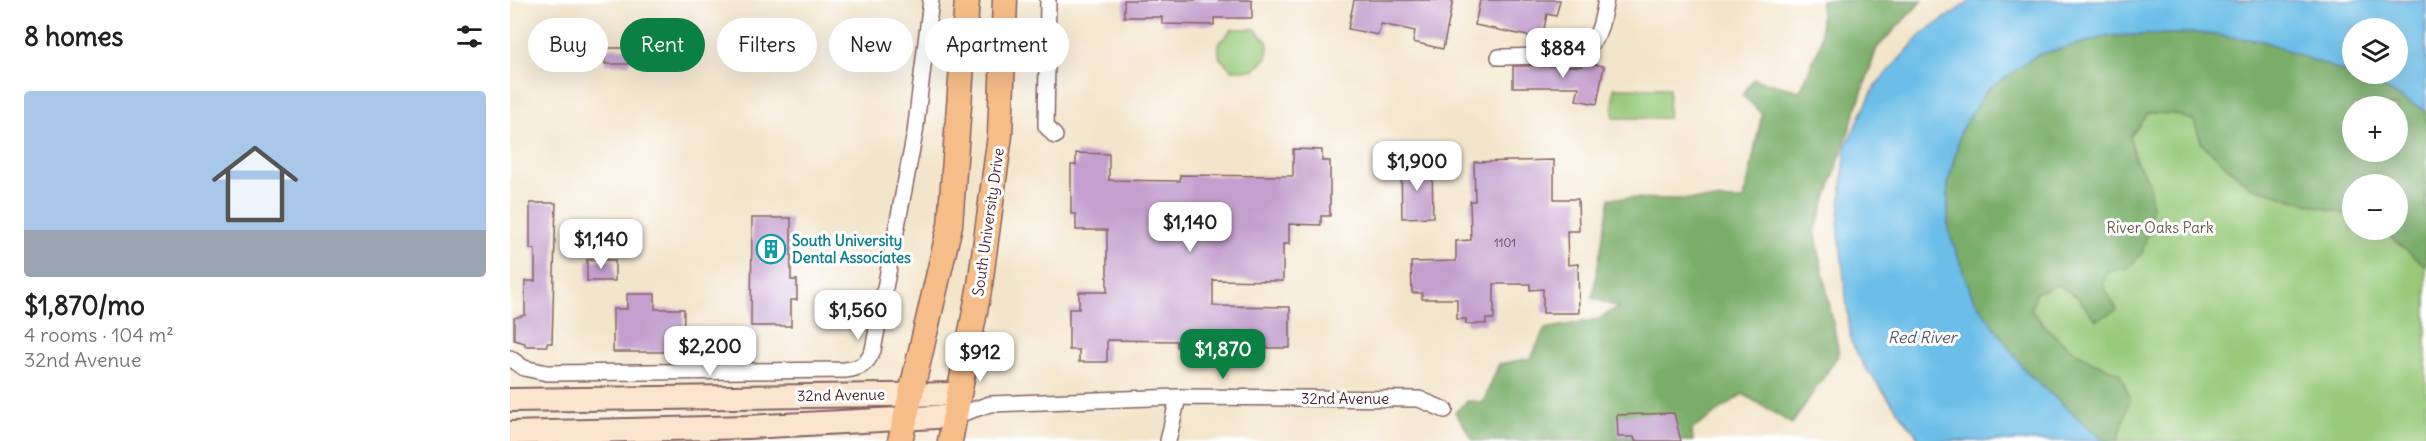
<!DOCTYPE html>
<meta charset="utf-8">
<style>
body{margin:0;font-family:Delius,sans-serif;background:#f6f6f6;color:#202124;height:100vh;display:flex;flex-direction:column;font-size:22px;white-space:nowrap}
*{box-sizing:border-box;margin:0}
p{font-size:20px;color:#757577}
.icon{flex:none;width:33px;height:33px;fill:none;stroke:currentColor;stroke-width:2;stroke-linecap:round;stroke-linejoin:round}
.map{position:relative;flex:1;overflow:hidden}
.sheet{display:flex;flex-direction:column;background:#fff;width:510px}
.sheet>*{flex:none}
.banner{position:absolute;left:18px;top:18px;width:570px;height:54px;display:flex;gap:12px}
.controls{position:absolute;left:1832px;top:18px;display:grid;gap:12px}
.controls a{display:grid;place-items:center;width:66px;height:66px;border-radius:50%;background:#fff;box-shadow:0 6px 24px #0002;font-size:30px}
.price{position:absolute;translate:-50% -51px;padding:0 14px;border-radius:12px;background:#fff;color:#222;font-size:20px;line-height:39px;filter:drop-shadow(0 2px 3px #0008)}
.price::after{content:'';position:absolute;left:50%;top:36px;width:18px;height:14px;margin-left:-9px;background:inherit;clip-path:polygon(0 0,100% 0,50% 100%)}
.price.current{background:#0b8043;color:#fff}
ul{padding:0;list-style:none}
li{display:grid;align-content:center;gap:12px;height:318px;padding:0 24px}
li span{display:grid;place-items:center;height:186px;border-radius:6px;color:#555}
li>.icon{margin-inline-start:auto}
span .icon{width:108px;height:108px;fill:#fffc;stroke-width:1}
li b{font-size:26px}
h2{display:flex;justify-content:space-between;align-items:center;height:72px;padding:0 24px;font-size:26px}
.pill{padding:0 21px;border-radius:27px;background:#fff;box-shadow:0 6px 24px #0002;font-size:21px;line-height:54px}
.pill.current{background:#0b8043;color:#fff}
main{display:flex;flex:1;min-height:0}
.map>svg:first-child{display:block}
</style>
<main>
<section class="sheet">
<h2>8 homes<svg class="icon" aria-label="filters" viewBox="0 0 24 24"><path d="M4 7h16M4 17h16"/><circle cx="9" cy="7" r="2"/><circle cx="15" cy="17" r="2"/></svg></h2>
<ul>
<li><span style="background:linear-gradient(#a9c7e8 75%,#9aa5b1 0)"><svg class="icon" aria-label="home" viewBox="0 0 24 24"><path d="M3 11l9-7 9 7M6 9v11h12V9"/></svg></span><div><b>$1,870/mo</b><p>4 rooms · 104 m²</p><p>32nd Avenue</p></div></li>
</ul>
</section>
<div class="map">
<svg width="1916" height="441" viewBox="0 0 1916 441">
<rect width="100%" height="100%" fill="#fff"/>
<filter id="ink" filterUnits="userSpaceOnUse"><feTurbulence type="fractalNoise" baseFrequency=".0167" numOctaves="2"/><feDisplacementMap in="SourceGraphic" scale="12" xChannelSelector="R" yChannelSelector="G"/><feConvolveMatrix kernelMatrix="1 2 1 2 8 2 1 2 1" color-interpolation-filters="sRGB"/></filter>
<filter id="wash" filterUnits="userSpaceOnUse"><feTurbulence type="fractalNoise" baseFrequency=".008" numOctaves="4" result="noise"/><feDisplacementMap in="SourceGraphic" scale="24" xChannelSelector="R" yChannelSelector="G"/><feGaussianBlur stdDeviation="1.35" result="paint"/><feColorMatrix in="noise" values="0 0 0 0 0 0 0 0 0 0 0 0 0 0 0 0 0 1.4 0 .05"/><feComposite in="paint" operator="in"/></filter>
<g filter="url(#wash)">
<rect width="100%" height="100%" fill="#f3e5cb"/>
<!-- green -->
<path fill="#97c979" stroke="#707452" stroke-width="1.5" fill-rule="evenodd" d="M722 29H745L758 43 757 57 744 70H722L709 57V43Z
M1599 36 1916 111V441H1594L1438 183ZM1842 106H1887V152H1842ZM1842 184H1887V230H1842Z
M1104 88H1159L1158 118H1103Z"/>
<!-- forest -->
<path fill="#79ad69" stroke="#62664a" stroke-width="1.5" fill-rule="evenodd" d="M1311 0H1413L1367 48 1305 231 1329 354 1282 424 1233 394 1182 430 1183 441H964L945 412 957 401 973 402 989 364 1021 358 1035 329 1089 319 1108 307 1082 298 1100 198 1234 200 1252 114 1232 95 1243 79 1290 91 1311 43Z
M1689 33 1753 41 1868 85 1916 111V266L1871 230H1887V184H1842V216L1740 187 1692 144 1684 121 1665 114 1638 113 1620 137 1625 159 1639 182 1642 208 1639 228 1632 253 1618 268 1597 271 1593 285 1607 310 1586 320 1566 296 1548 285 1526 293 1521 310C1548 343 1570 359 1610 373L1620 399 1608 441H1594L1516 372 1462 296 1438 229V183L1451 130 1476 91 1527 55 1599 36ZM1842 106H1887V152H1842Z"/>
<!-- water -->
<path fill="#6cbee8" stroke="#5b6e8a" stroke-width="1.5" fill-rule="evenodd" d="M1462 0H1916V111L1868 85 1753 41 1689 33 1599 36 1527 55 1476 91 1451 130 1438 183V229L1462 296 1516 372 1594 441H1411L1354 366 1341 341 1328 225 1336 146 1365 86 1413 33ZM1842 28H1887V74H1842Z"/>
<g id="blocks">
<!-- building -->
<path fill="#c39fcd" d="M614 0H742V18H704V25L652 24V17H614Z
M844 0H943L933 49 903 42 905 31 871 24 868 35 838 29Z
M970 0H1050L1046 16 1037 14 1032 39 965 25Z
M95 48H120V64H95Z
M1073 62 1094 66 1087 104 1066 100 1069 87H1003V66H1072Z
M783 149 812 150V161H820V216H811V225L779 224V244H773V281L703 280V306L780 307V348L667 347V341L597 340V362H569V350H559V309H569V292H597V230H566V214H561V165H566V153L599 154V180L670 181V175L783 176Z
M1044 160V199H1068L1069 231H1057L1058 265 1068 264 1069 313H1033V289L1020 290V284H984V319H976V324H956V319H947V299H912V293H902L901 262 946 261V241L961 240 960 201H965L964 162Z
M891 167H922L923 217 892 218Z
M20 203H46L42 343H37V346H15V343L4 340V318L15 315V281H25V249H20Z
M242 218H281V280H287V300H281V326H241Z
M77 260H105V281H77Z
M117 294H145V309H174L173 352H103V309H117Z
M1164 413 1171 441H1125L1124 437H1108L1107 415Z"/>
</g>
</g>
<g filter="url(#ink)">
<use href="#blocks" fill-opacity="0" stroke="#856463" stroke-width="1.5"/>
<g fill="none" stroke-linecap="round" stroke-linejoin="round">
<!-- street casing -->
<g stroke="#856463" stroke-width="18">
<path id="street" d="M538 0 536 126 545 136
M989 57C1011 56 1071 59 1084 40 1092 28 1093 13 1096 0
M0 358 14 368 37 373 335 370C350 368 357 365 363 350L405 133 421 0
M445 416 480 404 668 397 909 399 935 410
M658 441 668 397"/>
</g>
<!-- secondary casing -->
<g stroke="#856463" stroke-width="26">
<path id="secondary" d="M0 400 449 394
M0 433 238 427 445 416"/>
</g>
<!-- primary casing -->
<g stroke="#856463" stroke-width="27">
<path id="primary" d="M390 441 440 225 457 0
M440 441 470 285 490 135 495 0"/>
</g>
<!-- street -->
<use href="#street" stroke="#fff" stroke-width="15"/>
<!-- secondary -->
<use href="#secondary" stroke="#fce5cf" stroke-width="22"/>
<!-- primary -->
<use href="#primary" stroke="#f7bd88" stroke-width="24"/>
</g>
</g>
<!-- icons -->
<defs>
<g id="building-ring" transform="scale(1.5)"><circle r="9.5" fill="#fff" stroke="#0f9aa8" stroke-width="1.5"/><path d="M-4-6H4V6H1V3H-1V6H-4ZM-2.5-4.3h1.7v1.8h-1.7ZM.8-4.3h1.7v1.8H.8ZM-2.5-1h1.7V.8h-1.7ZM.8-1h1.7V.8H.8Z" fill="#0f9aa8"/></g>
</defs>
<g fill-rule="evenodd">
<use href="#building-ring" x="261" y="249"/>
</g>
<g text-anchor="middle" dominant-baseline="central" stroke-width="6" stroke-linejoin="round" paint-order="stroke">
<!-- number labels -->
<g font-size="12" fill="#683f54">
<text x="995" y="242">1101</text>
</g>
<!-- street labels -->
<g font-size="15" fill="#4a1f2b" stroke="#fff">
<text transform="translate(478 222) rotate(-82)">South University Drive</text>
<text transform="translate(331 395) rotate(-1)">32nd Avenue</text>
<text x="835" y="398">32nd Avenue</text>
</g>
<!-- park labels -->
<g font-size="15" fill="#655a46" stroke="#fff">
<text x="1650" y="227">River Oaks Park</text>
</g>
<!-- culture labels -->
<g font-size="15" font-weight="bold" fill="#0d838f" stroke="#fff" text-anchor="start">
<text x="282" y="240">South University<tspan x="282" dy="17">Dental Associates</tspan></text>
</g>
<!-- water labels -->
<g font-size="16" font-style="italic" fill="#56576d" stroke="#fff">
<text x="1412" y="337">Red River</text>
</g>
</g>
</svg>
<div class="controls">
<a><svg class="icon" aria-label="layers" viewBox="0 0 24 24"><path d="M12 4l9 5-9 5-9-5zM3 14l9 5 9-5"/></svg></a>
<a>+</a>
<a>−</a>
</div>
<b class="price" style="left:1053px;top:79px">$884</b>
<b class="price" style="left:907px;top:192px">$1,900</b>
<b class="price" style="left:680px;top:253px">$1,140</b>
<b class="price" style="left:91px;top:270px">$1,140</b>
<b class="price" style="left:348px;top:341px">$1,560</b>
<b class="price" style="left:200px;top:377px">$2,200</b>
<b class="price current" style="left:713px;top:380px">$1,870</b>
<b class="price" style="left:470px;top:383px">$912</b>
<div class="banner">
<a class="pill">Buy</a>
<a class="pill current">Rent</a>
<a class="pill">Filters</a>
<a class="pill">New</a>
<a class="pill">Apartment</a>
</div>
</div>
</main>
